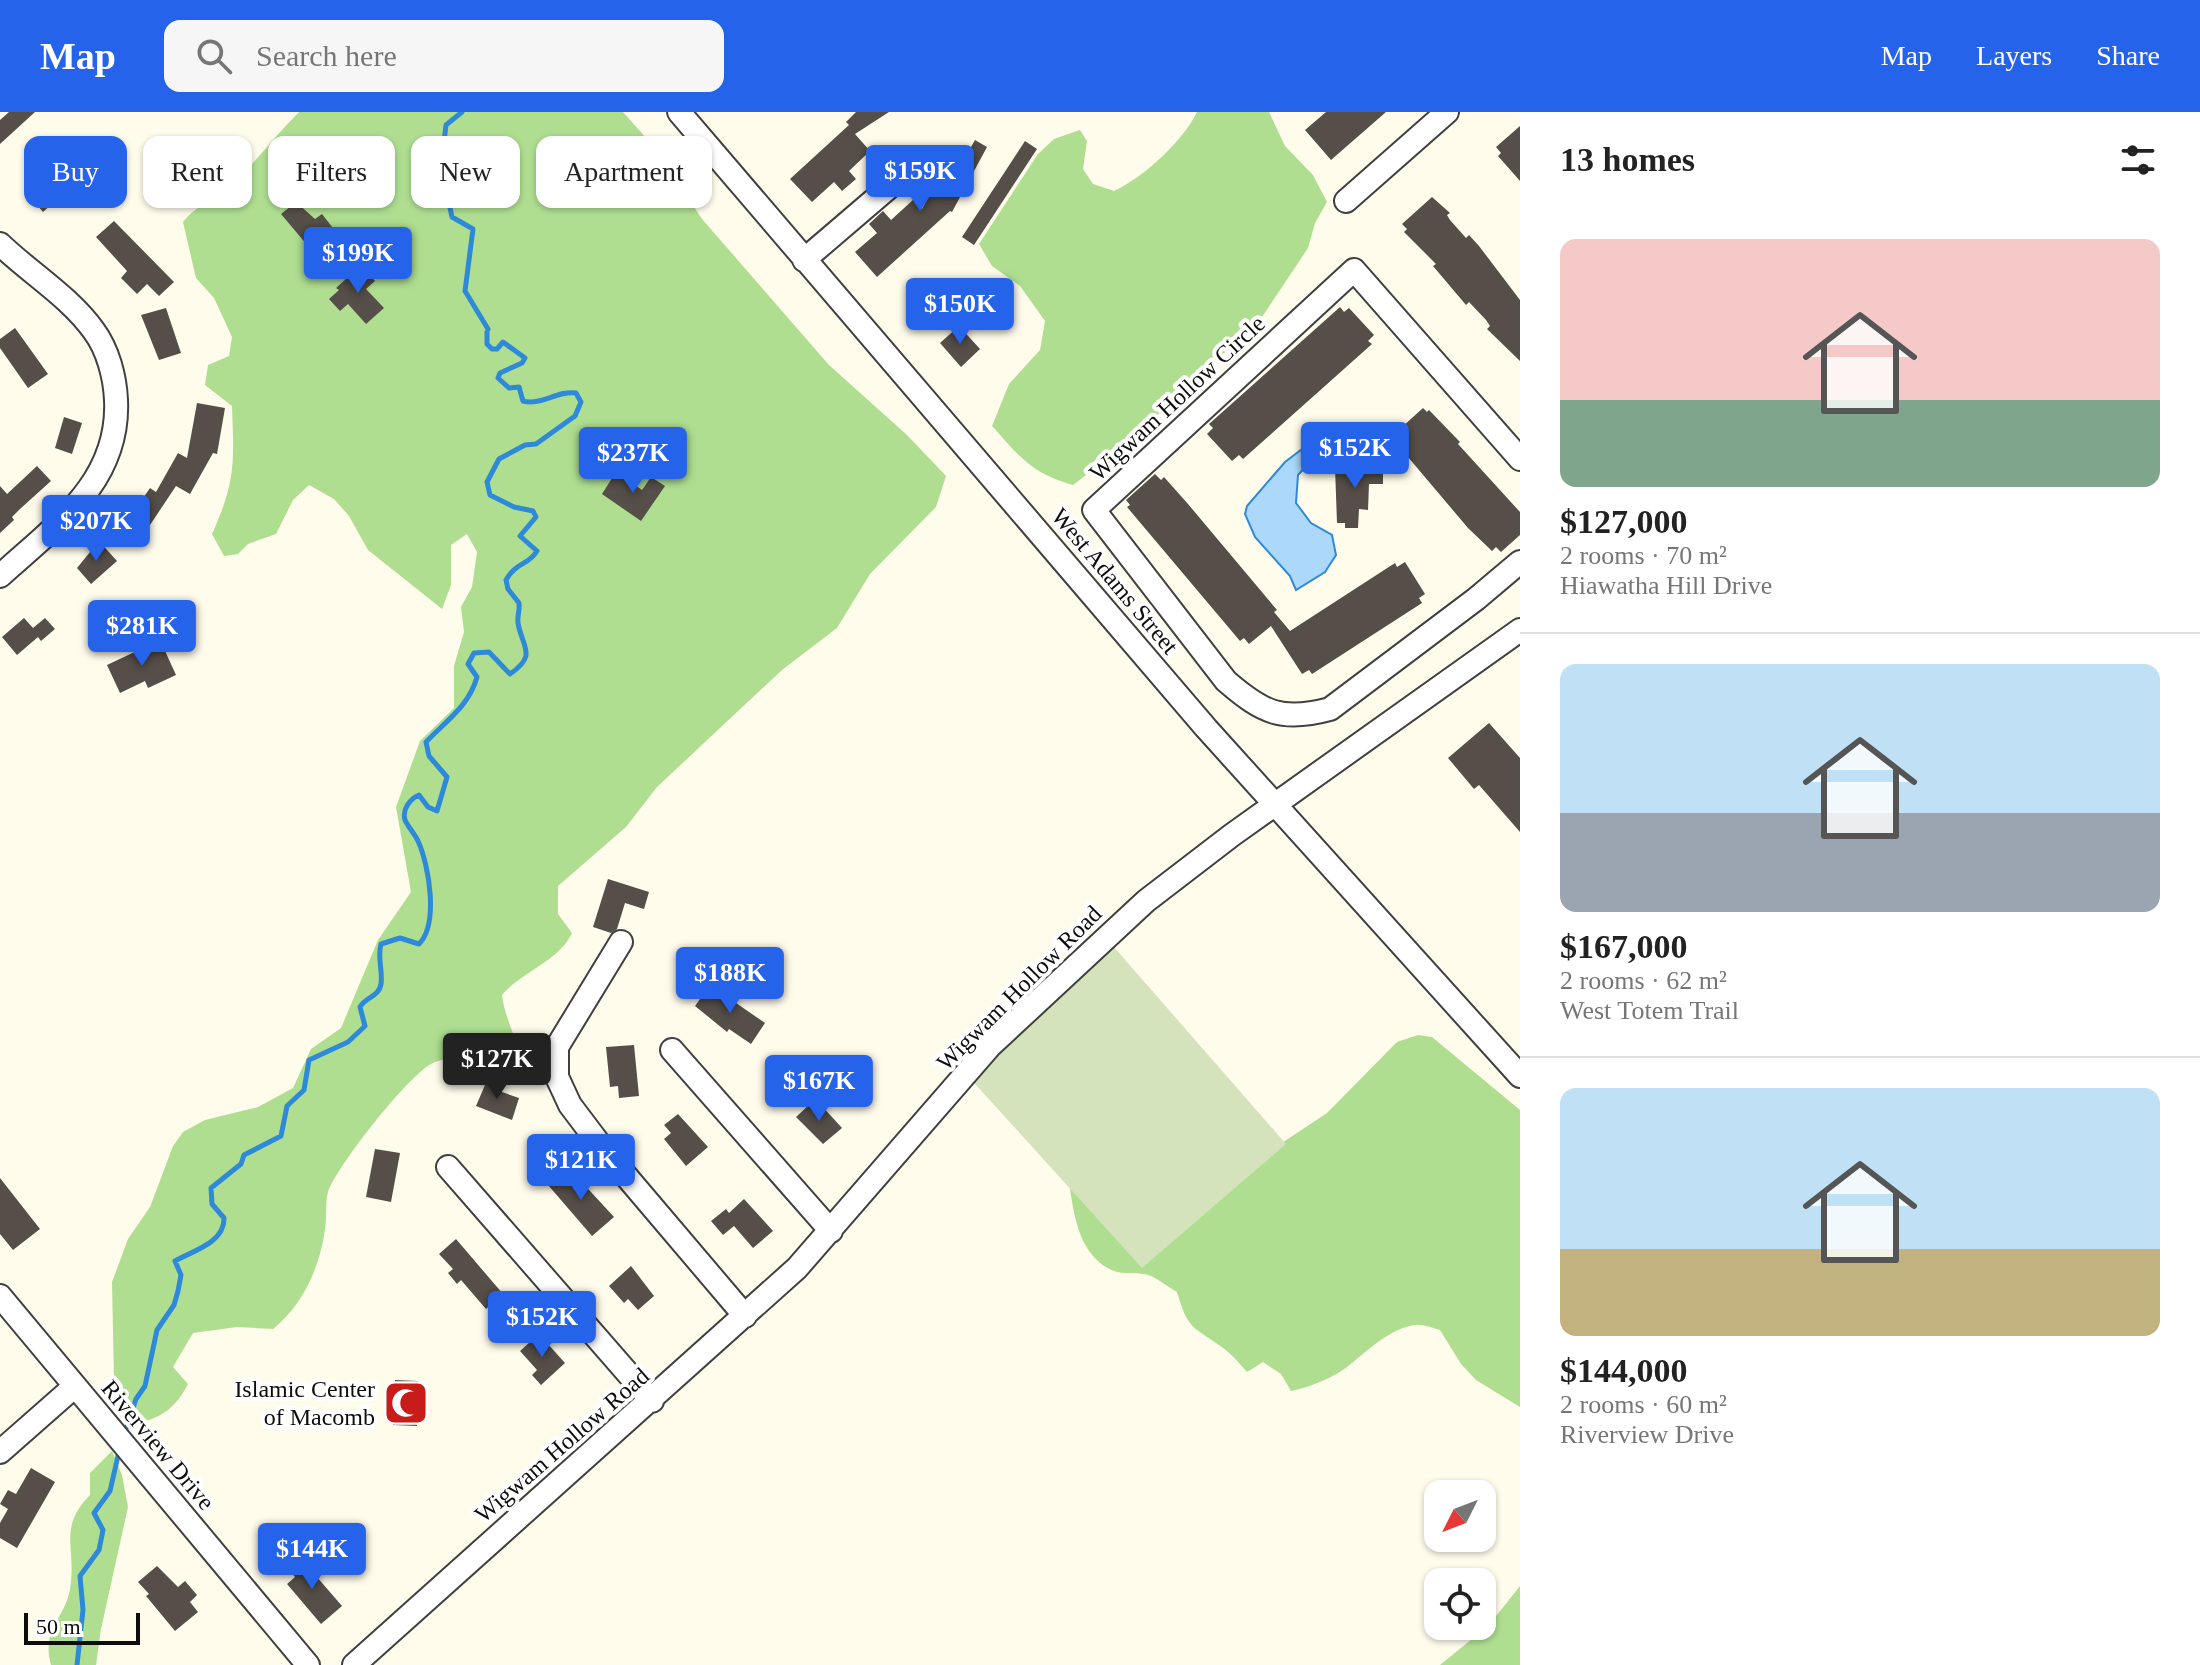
<!DOCTYPE html>
<meta charset="utf-8">
<style>
body{margin:0;font-family:"Times New Roman",serif;background:#f6f6f6;color:#222;height:100vh;display:flex;flex-direction:column;font-size:30px;white-space:nowrap}
*{box-sizing:border-box;margin:0}
p{font-size:26px;color:#767676}
.icon{flex:none;width:44px;height:44px;fill:none;stroke:currentColor;stroke-width:2;stroke-linecap:round;stroke-linejoin:round}
.map{position:relative;flex:1;overflow:hidden}
.panel{display:flex;flex-direction:column;background:#fff;width:680px}
.panel>*{flex:none}
.top-card{position:absolute;left:24px;top:24px;width:760px;height:72px;display:flex;gap:16px}
.needle{width:52px;rotate:228deg}
.fabs{position:absolute;left:1424px;top:1368px;display:grid;gap:16px}
.fabs a{display:grid;place-items:center;width:72px;height:72px;border-radius:16px;background:#fff;box-shadow:0 2px 6px #0004;font-size:40px}
.scale{position:absolute;left:24px;bottom:20px;width:116px;box-sizing:border-box;padding-left:8px;border:4px solid #0d0d0d;border-top:0;font-size:22px;line-height:28px;white-space:nowrap;color:#0d0d0d;-webkit-text-stroke:6px #fff;paint-order:stroke}
.price{position:absolute;translate:-50% -68px;padding:0 18px;border-radius:8px;background:#2563eb;color:#fff;font-size:26px;line-height:52px;filter:drop-shadow(0 2px 4px #0008)}
.price::after{content:'';position:absolute;left:50%;top:48px;width:24px;height:18px;margin-left:-12px;background:inherit;clip-path:polygon(0 0,100% 0,50% 100%)}
.price.on{background:#222;color:#fff}
ul{padding:0;list-style:none}
li{display:grid;align-content:center;gap:16px;height:424px;padding:0 40px}
li+li{border-top:2px solid #e0e0e0}
li span{display:grid;place-items:center;height:248px;border-radius:16px;color:#555}
li>.icon{margin-inline-start:auto}
span .icon{width:144px;height:144px;fill:#fffc;stroke-width:1}
li b{font-size:34px}
h2{display:flex;justify-content:space-between;align-items:center;height:96px;padding:0 40px;font-size:34px}
.pill{padding:0 28px;border-radius:16px;background:#fff;box-shadow:0 2px 6px #0004;font-size:28px;line-height:72px}
.pill.on{background:#2563eb;color:#fff}
header{display:flex;align-items:center;gap:48px;box-sizing:border-box;height:112px;padding:0 40px;background:#2563eb;color:#fff}
header strong{font-size:38px}
nav{display:flex;gap:44px;margin-inline-start:auto;font-size:28px}
.search{width:560px;height:72px;background:#f6f6f6;display:flex;align-items:center;gap:20px;box-sizing:border-box;padding:0 28px;border-radius:16px;color:#767676;font-size:30px}
main{display:flex;flex:1;min-height:0}
.map>svg:first-child{display:block}
</style>
<header>
<strong>Map</strong>
<div class="search"><svg class="icon" aria-label="search" viewBox="0 0 24 24"><circle cx="10" cy="10" r="6"/><path d="M15 15l6 6"/></svg>Search here</div>
<nav><a>Map</a><a>Layers</a><a>Share</a></nav>
</header>
<main>
<div class="map">
<svg width="1520" height="1553" viewBox="0 0 1520 1553">
<rect width="100%" height="100%" fill="#fffcec"/>
<!-- forest -->
<path fill="#afde91" d="M299 0H623L656 37 702 107 829 253 907 323 946 364 936 395 870 462 837 516 782 558 657 675 626 715 558 774V802L572 821C559 849 524 858 502 883 504 901 512 916 517 934L504 947C481 947 453 941 431 952 407 965 337 1054 328 1080 325 1091 327 1106 325 1117 320 1155 303 1193 273 1217L237 1215 193 1221 173 1255 188 1272C176 1295 163 1305 139 1311L120 1285 114 1270 112 1170 128 1127 150 1095 173 1034 183 1020 205 1008 258 995 293 976 311 937 341 916 378 828 411 780 396 695 420 629 454 596V554L464 520 461 495 472 475 477 440 467 422 451 433V473L442 497 368 438 349 404 334 387 309 373 293 388 276 422 248 432 238 442 224 444 212 422C236 369 234 350 232 294L205 273 208 253 229 244 232 225 214 186 196 166 183 110C199 90 219 87 236 69 258 47 277 22 299 0Z
M1197 0H1269L1285 34 1313 63 1327 90 1315 111 1308 136 1256 214 1191 269 1138 323 1073 373C1031 361 1020 345 992 314L1009 272 1040 238 1045 209 1020 174 992 154 979 132 1038 42 1054 27 1080 18 1087 29 1083 57 1093 72 1114 79C1143 66 1183 29 1197 0Z
M1418 923 1432 925 1520 998V1295L1476 1268 1461 1252 1440 1218C1432 1216 1423 1212 1415 1213 1392 1216 1370 1236 1352 1251 1336 1265 1311 1275 1291 1279L1281 1262 1263 1250 1247 1260C1239 1251 1230 1240 1219 1233 1190 1213 1188 1216 1177 1180 1168 1175 1160 1168 1151 1164 1139 1159 1124 1163 1114 1159 1074 1142 1073 1092 1067 1055L1259 1046 1327 1001 1397 930Z
M112 1339 122 1363 128 1395 101 1517 96 1553H51C41 1517 65 1507 70 1477 77 1437 57 1416 90 1383V1361Z
M1520 1474V1553H1440L1489 1513Z"/>
<!-- cemetery -->
<path fill="#d4e3bc" d="M1106 826 1286 1032 1142 1156 966 962Z"/>
<!-- water -->
<path fill="#acd9fb" stroke="#2e8ad8" stroke-width="2" d="M1318 325 1324 327 1325 334 1298 363 1296 391 1311 411 1332 423 1336 443 1325 460 1296 478 1290 464 1255 425 1245 402 1247 394 1285 350Z"/>
<g fill="none" stroke-linecap="round" stroke-linejoin="round">
<!-- stream -->
<path stroke="#2e8ad8" stroke-width="5" d="M462 0 446 13 441 55 452 105 473 117 465 179 488 217
M126 1317 136 1287 145 1274 157 1218 174 1193 178 1179 181 1163 175 1149C192 1139 225 1131 224 1106L212 1092 211 1076 241 1052 244 1043 281 1024 287 994 304 978 309 948 348 930 365 914 360 895C365 885 379 885 381 872 383 858 377 846 381 832L400 826 419 832C439 812 429 753 418 729 415 722 408 715 405 708 402 697 410 687 419 683L428 695 437 699 447 665 429 644 426 630C446 609 469 594 477 565L468 552 474 541 489 540 510 562C538 543 522 535 518 511 517 504 520 498 519 491L508 477 506 468C517 449 528 454 537 439L520 424 536 405 533 399 514 395 490 383 487 370 499 347 525 333 536 332 575 304 581 290 576 281C558 278 541 294 523 289L519 275 509 276 498 266 500 261 522 251 525 246 503 230 497 237H492L487 232V220
M77 1553 83 1498 80 1464 99 1438 103 1418 94 1401 110 1379 118 1344"/>
</g>
<!-- building -->
<path fill="#564e48" d="M9 0H35L0 32V8Z
M856 0H889L855 22 870 39 849 59 856 67 842 79 834 70 812 90 790 67 849 13 846 10Z
M1326 0H1386L1331 48 1305 18Z
M1520 14V69L1498 44 1501 41 1496 35Z
M975 28 987 35 952 100 950 99 877 165 855 140 877 121 869 112 883 99 891 108 914 87 922 97 955 35 967 42Z
M1025 29 1037 37 974 133 962 125Z
M50 55 70 76 43 100 24 78Z
M1432 85 1450 101 1447 103 1450 108 1466 126 1469 123 1479 134 1520 188V249L1487 217 1490 214 1486 208 1469 190 1466 193 1433 154 1436 152 1404 120 1407 117 1402 112Z
M296 90 315 107 322 102 336 120 313 140 281 102Z
M114 109 174 170 159 184 147 172 137 182 121 166 127 159 96 125Z
M361 153 375 169 366 177 384 196 366 212 348 192 340 199 329 187 339 178 336 176Z
M1340 195 1344 200 1349 196 1374 223 1368 229 1372 232 1243 347 1239 343 1232 349 1207 322 1213 316 1209 312Z
M166 196 181 241 159 248 141 203Z
M959 214 980 237 961 255 940 231Z
M15 216 48 262 28 276 0 236V227Z
M197 291 225 296 217 342 213 341 190 382 176 374 146 419 141 415 138 419 122 407 134 389 139 392 150 376 156 380 178 341 187 346Z
M1423 296 1427 300 1429 298 1460 330 1458 332 1520 400V423L1501 440 1496 435 1492 439 1468 416 1391 325Z
M64 305 82 311 72 342 55 336Z
M1341 350 1383 351V372H1369L1368 398 1359 397 1358 416H1345V411H1337L1335 355 1341 356Z
M37 354 51 369 20 397 12 405 14 408 0 421V374L7 382Z
M616 360 642 378 651 365 665 374 641 409 602 382Z
M1155 362 1161 368 1164 365 1188 392 1277 498 1274 500 1290 519 1395 451 1397 455 1405 450 1425 482 1419 486 1422 491 1312 562 1309 558 1302 562 1271 514 1249 532 1244 526 1240 529 1127 395 1130 393 1126 388Z
M99 429 117 449 91 472 77 456Z
M24 506 33 516 45 506 55 517 41 529 38 525 17 543 2 525Z
M160 528 176 563 148 576 145 569 120 581 107 553Z
M1489 611 1520 646V720L1479 673 1474 677 1448 646Z
M608 767 649 780 644 797 625 791 617 817 611 821 593 815Z
M710 873 765 911 751 932 729 917 727 920 695 894Z
M634 933 639 984 619 986 618 974 610 975 606 935Z
M488 966 499 969 496 978 519 986 512 1008 476 994Z
M810 992 815 997 821 993 842 1016 823 1032 796 1005Z
M678 1002 708 1035 686 1054 664 1027 671 1021 664 1013Z
M375 1037 400 1041 391 1090 366 1085Z
M568 1055 614 1105 592 1124 548 1073Z
M0 1066 40 1117 13 1138 0 1122Z
M744 1087 773 1119 753 1136 734 1114 723 1123 711 1109 726 1097 729 1101Z
M456 1127 503 1182 486 1197 461 1168 457 1172 448 1161 453 1157 439 1142Z
M631 1154 654 1184 638 1198 628 1187 624 1191 609 1174Z
M539 1222 565 1251 541 1273 532 1263 537 1258 520 1239Z
M395 1268 418 1269 417 1314 393 1313Z
M31 1356 55 1370 17 1436 0 1426V1411L8 1397 0 1392 8 1378 16 1382Z
M297 1442 342 1494 321 1512 287 1472 295 1465 285 1453Z
M157 1454 178 1475 185 1469 197 1483 190 1490 198 1500 175 1519 146 1484 149 1482 138 1470Z"/>
<g fill="none" stroke-linecap="round" stroke-linejoin="round">
<!-- minor casing -->
<g stroke="#404040" stroke-width="26">
<path id="minor" d="M679 0 1206 616 1520 964
M1346 89 1447 0
M0 132C30 161 70 185 94 219 108 238 115 265 116 288 120 370 55 414 0 464
M804 148 915 53
M1520 347 1354 158 1094 398 1226 569C1263 601 1282 610 1330 597L1476 487 1520 450
M621 830 557 935V965L570 993 604 1038 745 1204
M672 938 831 1119
M448 1055 652 1289
M0 1184 308 1553
M0 1340 75 1274
M354 1553 797 1156 990 934 1146 789 1232 723 1520 518"/>
</g>
<!-- minor -->
<use href="#minor" stroke="#fff" stroke-width="22"/>
</g>
<!-- icons -->
<defs>
<g id="mosque-square" transform="scale(2.3)"><rect x="-9" y="-9" width="18" height="18" rx="4" fill="#c71c1a" stroke="#fff"/><path d="M3.5-4.9A6 6 0 1 0 3.5 4.9A5 5 0 1 1 3.5-4.9Z" fill="#fff"/></g>
</defs>
<g fill-rule="evenodd">
<use href="#mosque-square" x="406" y="1291"/>
</g>
<g text-anchor="middle" dominant-baseline="central" stroke-width="8" stroke-linejoin="round" paint-order="stroke">
<!-- street labels -->
<g font-size="24" fill="#0d0d0d" stroke="#fff">
<text transform="translate(1177 286) rotate(-43)">Wigwam Hollow Circle</text>
<text transform="translate(1115 469) rotate(50)">West Adams Street</text>
<text transform="translate(1019 876) rotate(-45)">Wigwam Hollow Road</text>
<text transform="translate(158 1333) rotate(50)">Riverview Drive</text>
<text transform="translate(562 1333) rotate(-41)">Wigwam Hollow Road</text>
</g>
<!-- poi labels -->
<g font-size="24" fill="#0d0d0d" stroke="#fff" text-anchor="end">
<text x="375" y="1277">Islamic Center<tspan x="375" dy="28">of Macomb</tspan></text>
</g>
</g>
</svg>
<div class="fabs">
<a><svg class="needle" viewBox="-14 -14 28 28"><path d="M0-13l5 13h-10z" fill="#e53935"/><path d="M0 13l5-13h-10z" fill="#767676"/></svg></a>
<a><svg class="icon" aria-label="locate" viewBox="0 0 24 24"><circle cx="12" cy="12" r="6"/><path d="M12 2v4M12 18v4M2 12h4M18 12h4"/></svg></a>
</div>
<div class="scale">50 m</div>
<b class="price" style="left:920px;top:101px">$159K</b>
<b class="price" style="left:358px;top:183px">$199K</b>
<b class="price" style="left:960px;top:234px">$150K</b>
<b class="price" style="left:1355px;top:378px">$152K</b>
<b class="price" style="left:633px;top:383px">$237K</b>
<b class="price" style="left:96px;top:451px">$207K</b>
<b class="price" style="left:142px;top:556px">$281K</b>
<b class="price" style="left:730px;top:903px">$188K</b>
<b class="price on" style="left:497px;top:989px">$127K</b>
<b class="price" style="left:819px;top:1011px">$167K</b>
<b class="price" style="left:581px;top:1090px">$121K</b>
<b class="price" style="left:542px;top:1247px">$152K</b>
<b class="price" style="left:312px;top:1479px">$144K</b>
<div class="top-card">
<a class="pill on">Buy</a>
<a class="pill">Rent</a>
<a class="pill">Filters</a>
<a class="pill">New</a>
<a class="pill">Apartment</a>
</div>
</div>
<section class="panel">
<h2>13 homes<svg class="icon" aria-label="filters" viewBox="0 0 24 24"><path d="M4 7h16M4 17h16"/><circle cx="9" cy="7" r="2"/><circle cx="15" cy="17" r="2"/></svg></h2>
<ul>
<li><span style="background:linear-gradient(#f6c9c9 65%,#7fa58c 0)"><svg class="icon" aria-label="home" viewBox="0 0 24 24"><path d="M3 11l9-7 9 7M6 9v11h12V9"/></svg></span><div><b>$127,000</b><p>2 rooms · 70 m²</p><p>Hiawatha Hill Drive</p></div></li>
<li><span style="background:linear-gradient(#bfe0f5 60%,#9aa5b1 0)"><svg class="icon" aria-label="home" viewBox="0 0 24 24"><path d="M3 11l9-7 9 7M6 9v11h12V9"/></svg></span><div><b>$167,000</b><p>2 rooms · 62 m²</p><p>West Totem Trail</p></div></li>
<li><span style="background:linear-gradient(#bfe0f5 65%,#c2b280 0)"><svg class="icon" aria-label="home" viewBox="0 0 24 24"><path d="M3 11l9-7 9 7M6 9v11h12V9"/></svg></span><div><b>$144,000</b><p>2 rooms · 60 m²</p><p>Riverview Drive</p></div></li>
</ul>
</section>
</main>
